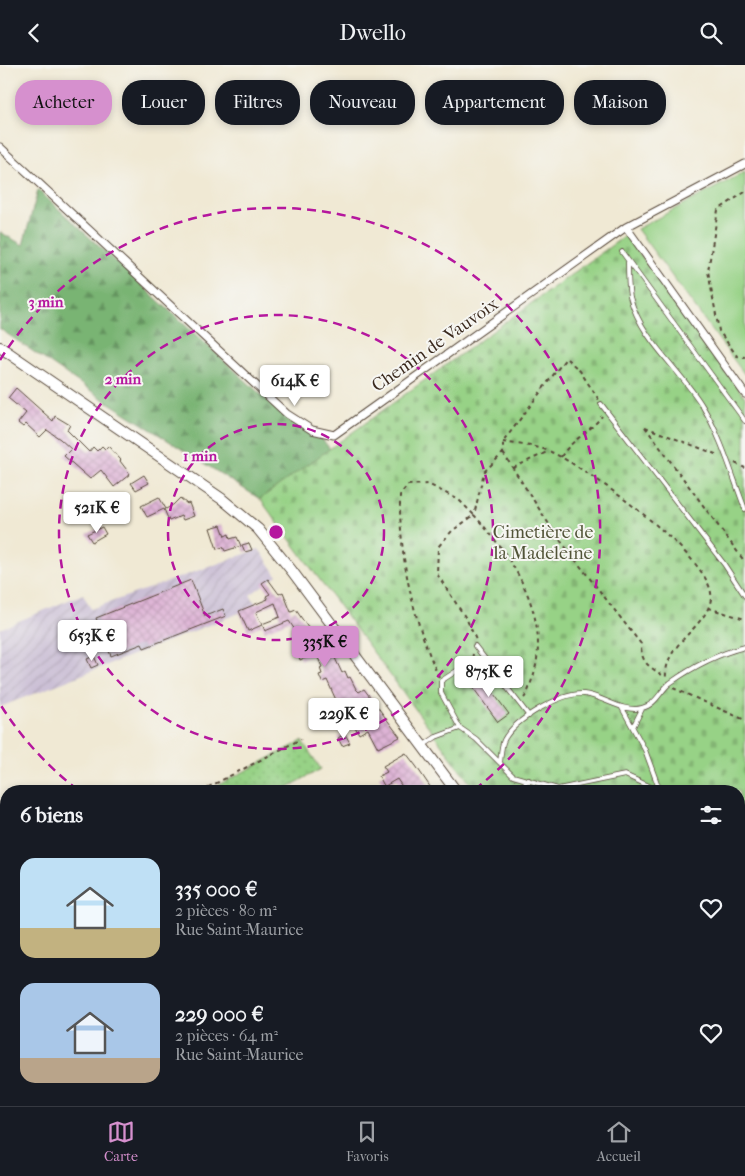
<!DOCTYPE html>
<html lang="fr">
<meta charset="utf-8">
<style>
body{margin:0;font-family:"IM FELL French Canon",serif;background:#20242c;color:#f1f3f6;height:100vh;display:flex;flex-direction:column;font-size:19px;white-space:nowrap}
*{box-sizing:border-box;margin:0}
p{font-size:16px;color:#9ea1a6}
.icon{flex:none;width:28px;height:28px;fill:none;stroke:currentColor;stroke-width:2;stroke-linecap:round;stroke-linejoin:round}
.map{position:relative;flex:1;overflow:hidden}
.drawer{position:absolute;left:0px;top:720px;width:745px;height:321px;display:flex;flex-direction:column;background:#171b24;border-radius:20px 20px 0 0;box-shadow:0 2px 8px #0003}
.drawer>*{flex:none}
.top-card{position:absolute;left:15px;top:15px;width:715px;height:45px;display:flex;gap:10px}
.price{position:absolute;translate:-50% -42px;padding:0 11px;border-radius:5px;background:#fff;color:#222;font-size:16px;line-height:32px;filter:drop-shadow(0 1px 2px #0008)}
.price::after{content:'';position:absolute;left:50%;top:30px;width:15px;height:11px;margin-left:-8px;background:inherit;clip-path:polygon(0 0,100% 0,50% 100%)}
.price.on{background:#d690ce;color:#111}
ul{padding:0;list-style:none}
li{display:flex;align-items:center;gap:15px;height:125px;padding:0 20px}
li span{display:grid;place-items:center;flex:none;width:140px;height:100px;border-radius:15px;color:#555}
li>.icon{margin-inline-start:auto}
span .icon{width:60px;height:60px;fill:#fffc;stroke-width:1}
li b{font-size:21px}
h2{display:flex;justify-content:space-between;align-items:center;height:60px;padding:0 20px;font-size:21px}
.pill{padding:0 18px;border-radius:20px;background:#171b24;box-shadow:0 2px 8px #0003;font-size:18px;line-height:45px}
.pill.on{background:#d690ce;color:#111}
header{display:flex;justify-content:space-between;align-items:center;height:65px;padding:0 20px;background:#171b24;font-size:22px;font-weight:600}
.tab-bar{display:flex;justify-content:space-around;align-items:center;height:70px;border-top:1px solid #363941;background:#171b24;font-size:14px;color:#9ea1a6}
.tab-bar a{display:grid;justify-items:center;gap:2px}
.tab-bar .on{color:#d690ce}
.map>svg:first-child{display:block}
</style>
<header><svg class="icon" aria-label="back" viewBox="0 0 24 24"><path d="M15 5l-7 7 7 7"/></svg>Dwello<svg class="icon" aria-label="search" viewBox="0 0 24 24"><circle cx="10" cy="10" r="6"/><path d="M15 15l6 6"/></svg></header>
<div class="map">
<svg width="745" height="1041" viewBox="0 0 745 1041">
<defs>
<pattern id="industrial-furrows" width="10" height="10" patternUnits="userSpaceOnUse" patternTransform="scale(1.25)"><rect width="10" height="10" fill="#cbbfd5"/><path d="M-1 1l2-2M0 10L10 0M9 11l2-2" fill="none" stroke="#afa4b6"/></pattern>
<pattern id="forest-firs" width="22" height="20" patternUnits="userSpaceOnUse" patternTransform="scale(1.25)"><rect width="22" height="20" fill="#79b473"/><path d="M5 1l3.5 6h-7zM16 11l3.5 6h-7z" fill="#64935e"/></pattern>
<pattern id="cemetery-stones" width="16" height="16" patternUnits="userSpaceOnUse" patternTransform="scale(1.25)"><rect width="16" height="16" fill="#97d286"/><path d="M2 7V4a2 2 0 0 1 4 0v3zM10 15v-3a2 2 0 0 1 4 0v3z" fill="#83b473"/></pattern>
<pattern id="park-dots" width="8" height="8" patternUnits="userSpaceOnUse" patternTransform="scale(1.25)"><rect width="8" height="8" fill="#97d286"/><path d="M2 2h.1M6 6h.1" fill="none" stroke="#83b473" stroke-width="1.8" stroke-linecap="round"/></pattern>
<pattern id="water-waves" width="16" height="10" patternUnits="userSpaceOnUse" patternTransform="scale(1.25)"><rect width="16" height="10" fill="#5abfd8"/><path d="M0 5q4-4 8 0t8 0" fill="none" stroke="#4c9baf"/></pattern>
<pattern id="building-cross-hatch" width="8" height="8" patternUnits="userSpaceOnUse" patternTransform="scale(1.25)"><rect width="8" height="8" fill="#deb4d6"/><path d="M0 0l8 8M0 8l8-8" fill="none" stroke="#bf9bb7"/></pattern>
</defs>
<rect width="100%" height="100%" fill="#f6f6f2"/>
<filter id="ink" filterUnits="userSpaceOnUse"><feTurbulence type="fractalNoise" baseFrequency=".02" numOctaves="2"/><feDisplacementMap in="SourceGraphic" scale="10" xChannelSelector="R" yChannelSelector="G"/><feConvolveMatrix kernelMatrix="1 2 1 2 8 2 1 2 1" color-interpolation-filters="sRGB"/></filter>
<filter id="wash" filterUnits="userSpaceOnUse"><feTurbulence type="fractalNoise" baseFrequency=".0096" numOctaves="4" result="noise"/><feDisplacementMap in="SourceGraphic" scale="20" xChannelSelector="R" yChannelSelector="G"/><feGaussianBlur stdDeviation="1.12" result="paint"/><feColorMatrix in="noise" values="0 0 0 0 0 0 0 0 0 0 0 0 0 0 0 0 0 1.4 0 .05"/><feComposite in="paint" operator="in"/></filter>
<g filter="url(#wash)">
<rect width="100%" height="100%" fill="#f0e9d4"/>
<!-- industrial -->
<path fill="url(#industrial-furrows)" d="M259 484 277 510 250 530 257 541 0 642V564L83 529 91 544Z"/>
<!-- grass -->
<path fill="#97d286" stroke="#697e52" d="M745 107V310L637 164Z
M0 895 6 902V929L0 922Z
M745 924V1041H690L688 1035H739V927Z
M6 934V962L0 968V940Z"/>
<!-- forest -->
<path fill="url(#forest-firs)" stroke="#5a6f48" d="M38 125 281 348 319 370 330 384 260 434 103 334 0 264V167L23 180Z"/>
<!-- cemetery -->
<path fill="url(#cemetery-stones)" stroke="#697e52" d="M626 170 745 332V925L739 928V726H476L260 434Z"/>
<!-- park -->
<path fill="url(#park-dots)" stroke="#697e52" d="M302 676 321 704 281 726H207Z
M262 1035H460L466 1041H268Z"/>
<!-- water -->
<path fill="url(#water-waves)" stroke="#4a747b" d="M0 850 6 857V902L0 895Z
M126 1035H164L169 1041H131Z"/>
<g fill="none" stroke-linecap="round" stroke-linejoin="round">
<!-- stream -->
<path stroke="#5abfd8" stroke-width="2.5" d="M0 806 6 813
M204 1035 209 1041
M423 1041 429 1035"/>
</g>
<g id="blocks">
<!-- building -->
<path fill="url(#building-cross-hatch)" d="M16 323 53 356 55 351 70 360 67 365 89 387 93 382 97 386 102 381 105 384 108 381 121 395 120 396 130 409 114 422 101 405 90 414 64 391 71 384 60 374 47 365 40 372 26 359 23 362 18 358 26 348 8 333Z
M144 410 149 418 136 425 131 418Z
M159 432 166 444 173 440 180 433 187 439 189 438 194 451 183 455 181 451 169 456 164 444 147 452 141 441Z
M118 434H121L126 444 120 447 122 451 115 455 107 439Z
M221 460 225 471 229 469 230 474 237 472 241 481 225 486 223 482 217 484 210 463Z
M102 462 106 469 92 477 87 469Z
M249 478 252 485 245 487 242 480Z
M268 514 279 529 283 527 291 547 296 545 315 573 320 577 326 574 342 608 345 606 348 613 350 612 356 624 359 627 364 624 400 672 378 683 368 664 359 669 342 638 336 635 327 615 322 617 319 610 322 609 320 603 322 602 316 588 300 595 295 578 301 574 289 556 265 566 262 559 280 552 275 538 256 547 262 560 248 566 239 546 268 534 266 531 270 529 262 518Z
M191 515 205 551 223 544 226 551 144 583 142 579 111 591 96 553Z
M94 591 98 600 91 603 87 594Z
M479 609 509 649 498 657 469 617Z
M345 669 350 678 342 681 338 673Z
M406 688 416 701 433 726H405L397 714 385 721 383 719 379 711 387 707 383 701Z"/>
</g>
</g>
<g filter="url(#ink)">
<use href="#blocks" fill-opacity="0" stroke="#564739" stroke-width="1"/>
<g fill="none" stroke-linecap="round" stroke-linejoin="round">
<!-- lane casing -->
<g stroke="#564739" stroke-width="5.5">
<path id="lane" d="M622 187 745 356
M628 197C628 208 628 221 630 232 641 275 681 305 703 342 722 374 732 410 745 444
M601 339 724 499 745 531
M475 581 529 651
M458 605 441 616V628L460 663 476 674 513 711 558 724 625 710 660 726
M622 643 645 685 660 726
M633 662 642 644
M424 680 436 672 460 663
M500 698C501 691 501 681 504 675 514 655 561 627 584 629 603 631 622 648 642 643 656 640 660 626 670 618 694 601 717 589 745 582
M515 726 529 715
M739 788 745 793"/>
</g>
<!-- street casing -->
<g stroke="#564739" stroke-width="9">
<path id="street" d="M0 82 287 349 312 365 334 370 626 162 745 99
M626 162 745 329"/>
</g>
<!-- secondary casing -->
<g stroke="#564739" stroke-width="12">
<path id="secondary" d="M0 282 222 434 258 464 292 506 456 726
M651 1035 653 1041"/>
</g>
<!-- path -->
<path stroke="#564739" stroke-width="2" stroke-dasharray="4 4" stroke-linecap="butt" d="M745 127 718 145 708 206 719 266 737 291 745 292
M645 362 745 497
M645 362 718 390
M503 377C518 380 536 380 551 387 584 401 718 496 711 534 706 564 663 578 666 614
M503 388 556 470 641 579C641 599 649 601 665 612
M561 392C571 375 590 367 602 351
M735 398 745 403
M513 403 549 386
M708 543 745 554
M462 602 472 595 473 589
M439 612C413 555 399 493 400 430L408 420 428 419 459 435 474 450 452 466 438 482 437 509 467 555 476 575
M673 623 745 655
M524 633C529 627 530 619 533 612 552 551 513 493 474 450L484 407 503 388V377L566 293 580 306 599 335
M201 726 301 674
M0 829 6 836
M0 842 6 849
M739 866 745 869
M0 901 6 908
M739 904 745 902
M739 932 745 929
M120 1035 125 1041
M171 1035 176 1041
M184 1035 189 1041
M245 1035 251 1041
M271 1035 276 1041
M373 1035 378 1041
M618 1035V1041
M323 1041 330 1035
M607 1041 611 1035"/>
<!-- lane -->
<use href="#lane" stroke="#fff" stroke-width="4"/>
<!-- street -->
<use href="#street" stroke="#fff" stroke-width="7"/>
<!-- secondary -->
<use href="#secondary" stroke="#fff" stroke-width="10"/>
</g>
</g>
<!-- distance rings -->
<g fill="none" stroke="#b5179e" stroke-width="2.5" stroke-dasharray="9 6">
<circle cx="276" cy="467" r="108"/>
<circle cx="276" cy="467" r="217"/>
<path d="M78 725A325 325 0 0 1 0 639M0 295A325 325 0 1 1 474 725"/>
</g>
<g text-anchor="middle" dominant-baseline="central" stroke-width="4" stroke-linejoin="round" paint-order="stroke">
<!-- street labels -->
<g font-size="18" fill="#3b2a1e" stroke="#f6f6f2">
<text transform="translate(435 280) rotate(-35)">Chemin de Vauvoix</text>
</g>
<!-- park labels -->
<g font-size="18" fill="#525438" stroke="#f6f6f2">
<text x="543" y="467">Cimetière de<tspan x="543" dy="21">la Madeleine</tspan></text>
</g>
</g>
<circle cx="276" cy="467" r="8" fill="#b5179e" stroke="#f6f6f2" stroke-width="2.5"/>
<g font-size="15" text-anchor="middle" font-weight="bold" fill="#b5179e" stroke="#f6f6f2" stroke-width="4" stroke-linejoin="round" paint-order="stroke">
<text x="46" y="242">3 min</text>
<text x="123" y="319">2 min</text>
<text x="200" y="396">1 min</text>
</g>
</svg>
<b class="price" style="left:295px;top:342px">614K €</b>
<b class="price" style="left:97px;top:469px">521K €</b>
<b class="price" style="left:92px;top:597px">653K €</b>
<b class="price on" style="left:325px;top:603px">335K €</b>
<b class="price" style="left:489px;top:633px">875K €</b>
<b class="price" style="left:344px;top:675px">229K €</b>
<div class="top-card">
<a class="pill on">Acheter</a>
<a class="pill">Louer</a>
<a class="pill">Filtres</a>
<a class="pill">Nouveau</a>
<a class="pill">Appartement</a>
<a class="pill">Maison</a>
</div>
<section class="drawer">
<h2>6 biens<svg class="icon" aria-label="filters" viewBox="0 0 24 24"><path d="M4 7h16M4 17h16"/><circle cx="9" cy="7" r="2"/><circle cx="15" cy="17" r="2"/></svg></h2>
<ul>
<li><span style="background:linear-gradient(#bfe0f5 70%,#c2b280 0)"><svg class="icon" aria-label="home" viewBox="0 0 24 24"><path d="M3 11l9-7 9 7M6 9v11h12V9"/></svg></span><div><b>335 000 €</b><p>2 pièces · 80 m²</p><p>Rue Saint-Maurice</p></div><svg class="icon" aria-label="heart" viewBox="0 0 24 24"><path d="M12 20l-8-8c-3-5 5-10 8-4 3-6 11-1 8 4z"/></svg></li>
<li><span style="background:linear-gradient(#a9c7e8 75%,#b9a48a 0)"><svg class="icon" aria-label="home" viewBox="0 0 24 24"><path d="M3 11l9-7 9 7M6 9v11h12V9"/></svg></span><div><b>229 000 €</b><p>2 pièces · 64 m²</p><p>Rue Saint-Maurice</p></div><svg class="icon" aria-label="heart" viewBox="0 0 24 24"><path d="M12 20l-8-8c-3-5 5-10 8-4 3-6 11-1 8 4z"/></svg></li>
</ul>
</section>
</div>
<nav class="tab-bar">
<a class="on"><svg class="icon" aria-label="map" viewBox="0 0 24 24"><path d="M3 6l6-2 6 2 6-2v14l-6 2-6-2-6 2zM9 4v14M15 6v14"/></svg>Carte</a>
<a><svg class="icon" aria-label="saved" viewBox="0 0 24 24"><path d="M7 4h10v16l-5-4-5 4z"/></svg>Favoris</a>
<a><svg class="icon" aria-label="home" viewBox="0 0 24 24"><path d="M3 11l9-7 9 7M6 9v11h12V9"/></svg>Accueil</a>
</nav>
